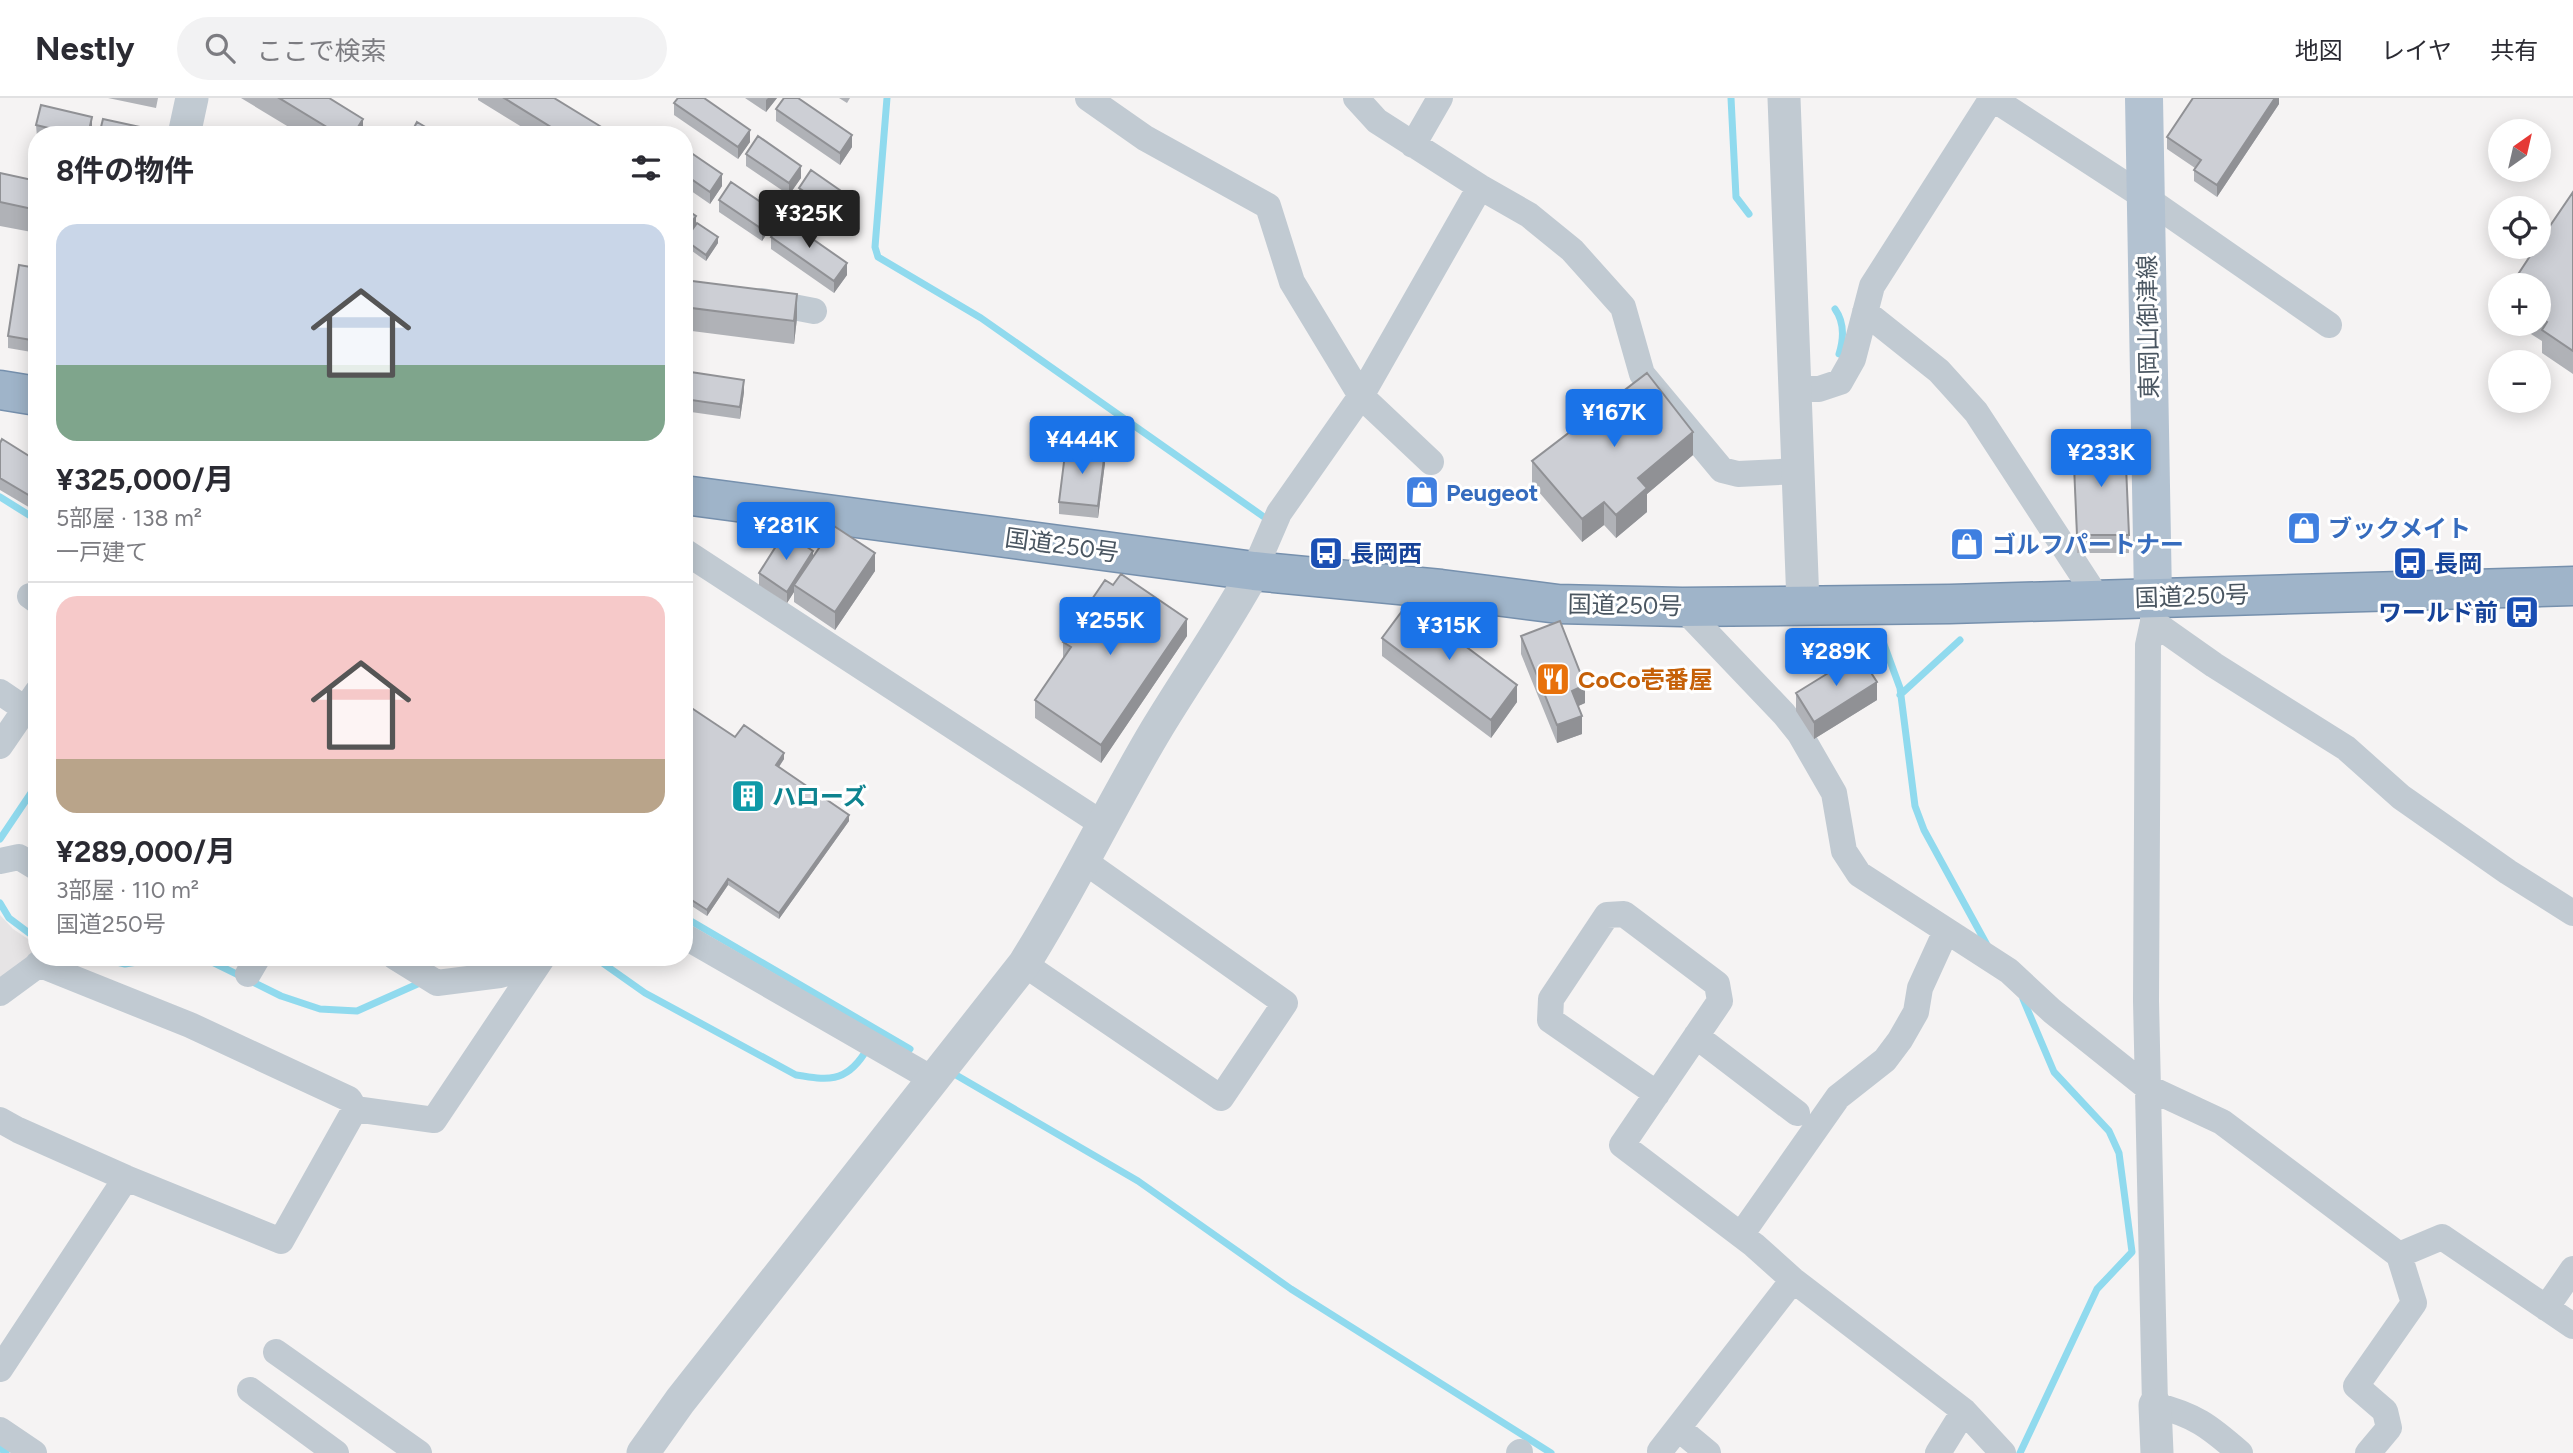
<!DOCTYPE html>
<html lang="ja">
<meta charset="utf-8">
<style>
body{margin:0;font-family:Figtree,"Noto Sans JP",sans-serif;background:#f2f2f3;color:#2b2b33;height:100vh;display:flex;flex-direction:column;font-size:26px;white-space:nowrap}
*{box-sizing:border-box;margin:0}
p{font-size:23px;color:#7c7c81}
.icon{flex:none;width:38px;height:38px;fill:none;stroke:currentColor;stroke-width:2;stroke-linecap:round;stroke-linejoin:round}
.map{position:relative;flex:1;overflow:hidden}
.details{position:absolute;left:28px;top:28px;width:665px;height:840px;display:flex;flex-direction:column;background:#fff;border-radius:28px;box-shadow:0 4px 18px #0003}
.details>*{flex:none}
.needle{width:46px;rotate:34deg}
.fabs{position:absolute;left:2488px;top:21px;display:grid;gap:14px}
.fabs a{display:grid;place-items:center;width:63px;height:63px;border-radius:50%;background:#fff;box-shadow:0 4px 18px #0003;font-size:35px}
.price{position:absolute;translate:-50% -60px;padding:0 16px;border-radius:7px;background:#1a73e8;color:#fff;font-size:23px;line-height:46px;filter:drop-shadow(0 2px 4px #0008)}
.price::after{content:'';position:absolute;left:50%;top:42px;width:21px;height:16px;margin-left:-10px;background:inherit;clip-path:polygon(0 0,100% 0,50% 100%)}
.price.selected{background:#222;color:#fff}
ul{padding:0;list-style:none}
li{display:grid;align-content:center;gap:14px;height:371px;padding:0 28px}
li+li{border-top:2px solid #e1e1e2}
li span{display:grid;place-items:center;height:217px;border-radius:21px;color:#555}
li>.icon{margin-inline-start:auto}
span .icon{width:126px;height:126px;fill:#fffc;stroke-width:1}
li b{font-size:30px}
h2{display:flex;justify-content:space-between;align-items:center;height:84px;padding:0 28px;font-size:30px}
header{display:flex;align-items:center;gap:42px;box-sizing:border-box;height:98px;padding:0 35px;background:#fff;border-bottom:2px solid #e1e1e2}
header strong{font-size:33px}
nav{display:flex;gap:38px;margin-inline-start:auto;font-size:24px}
.search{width:490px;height:63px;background:#f2f2f3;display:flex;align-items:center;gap:18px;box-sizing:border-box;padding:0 24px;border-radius:38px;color:#7c7c81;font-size:26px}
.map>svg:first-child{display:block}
</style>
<header>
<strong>Nestly</strong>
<div class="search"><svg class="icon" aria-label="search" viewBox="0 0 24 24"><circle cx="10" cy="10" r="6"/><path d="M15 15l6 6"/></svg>ここで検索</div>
<nav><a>地図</a><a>レイヤ</a><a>共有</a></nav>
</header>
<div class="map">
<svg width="2573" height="1355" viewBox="0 0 2573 1355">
<rect width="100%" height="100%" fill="#f5f3f3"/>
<!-- education -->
<path fill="#e6e4e5" d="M0 817 13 831 37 847V857L0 885Z"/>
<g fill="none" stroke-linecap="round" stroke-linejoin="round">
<!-- stream -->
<path stroke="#90daee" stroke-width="7" d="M887 0 875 149 878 159 981 220 1264 419
M1731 0 1736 99 1749 116
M1835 211C1845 225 1844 240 1839 256
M0 399 37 422
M1882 541 1900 590 1915 708 1924 732 1987 847
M1900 597 1960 542
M0 741 37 686
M0 805 9 820 37 841
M684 819 910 951
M97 859 125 866 167 859
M202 859 281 898 320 911 357 913 422 884
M594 859 645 895 796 977C827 982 845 985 864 956
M487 867 508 859
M956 977 1138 1083 1291 1191 1551 1355
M0 1350 6 1355
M2020 1355 2097 1191 2132 1154 2119 1055 2109 1033 2054 974 2023 901"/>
<!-- trunk casing -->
<g stroke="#7690ad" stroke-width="41">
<path id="trunk" d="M0 292 37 298
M684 397 1254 473 1441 491 1558 506 1682 509 1950 506 2573 488"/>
</g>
<!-- minor -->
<path stroke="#c1cad2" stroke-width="26" d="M1088 0 1145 40 1268 108 1292 184 1361 298 1431 364
M1356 0 1377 23 1480 89 1529 117 1572 152 1623 209 1642 276 1722 372 1738 376 1798 373
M1992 0 2146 100 2329 227
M1413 47 1440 0
M762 203 814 213
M1865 214 1939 273 1976 314 2098 501
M1795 291H1819L1840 284 1853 261 1872 188 1992 0
M684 453 1104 727
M1254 473 1279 415 1361 298 1480 89
M30 498 37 503
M2153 499V524L2148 547 2146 903 2155 1307C2195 1317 2209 1328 2240 1355
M1682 509 1784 616 1800 636 1834 695 1844 753 1859 776 2009 873 2052 913 2147 989 2222 1024 2399 1157 2442 1139 2573 1228
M2153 524 2214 567 2346 650 2401 699 2508 774 2573 815
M0 594 25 611
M0 648 37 594
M0 763 19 759 37 770
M684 838 934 982
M395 859 437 885 500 877 538 866
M38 866 190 927 349 1001 355 1011
M1024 866 1221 1000 1285 905 1084 763
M248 876 258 859
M0 895 49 859
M1696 938 1797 1015
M1657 996 1550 922 1551 901 1607 817 1624 816 1717 886 1720 903 1622 1047 1754 1147 1793 1182 1964 1313 2003 1355
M0 1022 18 1032 126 1080 281 1143 355 1011 434 1022 543 859
M1741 1137 1838 999 1885 962 1900 942 1916 914 1920 890 1946 833
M2546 1210 2573 1171
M276 1254 419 1355
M0 1271 126 1080
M250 1292 336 1355
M1678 1330 1708 1355
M0 1332 34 1355
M1660 1353 1793 1182
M1519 1355 1520 1354
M1938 1355 1964 1313
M2368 1355 2389 1330 2385 1313 2356 1288 2414 1205 2399 1157"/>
<!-- tertiary -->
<path stroke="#c1cad2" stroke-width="33" d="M1784 0 1803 506
M184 37 192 0
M2155 1307 2157 1355
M643 1355 680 1303 1024 866C1072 790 1110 709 1156 632 1188 579 1224 528 1254 473"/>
<!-- primary -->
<path stroke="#b3c2d1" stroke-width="38" d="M2144 0 2153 499"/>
<!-- trunk -->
<use href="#trunk" stroke="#9fb4c9" stroke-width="38"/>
</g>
<!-- wall -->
<path fill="#b0b2b7" d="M108 0H158L156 10Z
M241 0H329L363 37H302Z
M478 0H554L608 37H535L478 2Z
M745 0H777L766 14Z
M839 0H850L847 5Z
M2279 0V6L2217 99 2194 83V72L2195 70 2167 51V39Z
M674 5 750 44 738 61 674 17Z
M776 11 852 49 840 67 776 23Z
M36 27 92 30 90 37H37V39Z
M684 50 722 88 710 106 684 88Z
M746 56 801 80 789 97 746 68Z
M0 75 37 83V135L0 128Z
M799 90 854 113 842 131 799 102Z
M2573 94V276L2542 255V243L2515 226H2539V187Z
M719 102 774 125 762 143 719 114Z
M684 110 696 127 718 145 706 163 685 148V145L684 147Z
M771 139 847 177 834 195 771 151Z
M37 170V255L8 250V238Z
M684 182 797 220 794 246 684 232Z
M684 273 744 294 740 321 684 313Z
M2073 344 2129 437V455H2077Z
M0 345 37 363V414L0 392Z
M1693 357 1647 396V414L1616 440 1604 427 1582 444 1532 386V363Z
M1105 365 1098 420 1059 416V404Z
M813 458 875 473 835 532 794 504V494L787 505 759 487V475Z
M1187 538 1101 665 1035 620V602L1063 561V544Z
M1521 538 1585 605 1578 608 1582 636 1557 645 1521 556Z
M1382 540 1517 604 1491 640 1382 558Z
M1796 595 1877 602 1814 641 1796 613Z
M684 605 735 639 784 661 779 669 849 723 779 821 728 787 707 818 684 803Z"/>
<!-- shaded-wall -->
<path fill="#909195" d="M768 0H777L766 14V2Z
M2275 0H2279V6L2217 99V87Z
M92 19V30L90 37H88Z
M363 21V37H353Z
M750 32V44L738 61V49Z
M852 37V49L840 67V55Z
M801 68V80L789 97V85Z
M722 76V88L710 106V94Z
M854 102V113L842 131V119Z
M774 113V125L762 143V131Z
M696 118V130L685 142 684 147V135Z
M718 139V145L706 163V157Z
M847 165V177L834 195V183Z
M797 196V220L794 246V223Z
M744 282V294L740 321V309Z
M1693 334V357L1647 396V414L1616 440V417L1638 380Z
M1105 353V365L1098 420V408Z
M1604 404V427L1582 444V421Z
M813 453V465L794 487V494L787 505V494Z
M875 455V473L835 532V514Z
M1187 521V538L1101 665V647Z
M1877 584V602L1814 641V624Z
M1517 587V604L1491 640V622Z
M1585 587V605L1572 611V593Z
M1582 618V636L1557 645V627Z
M784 655V661L776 673V667Z
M849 717V723L779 821V815Z
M728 781V787L707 818V812Z"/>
<!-- building -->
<path fill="#cdcfd5" stroke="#909195" stroke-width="2" d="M279 0H329L363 21 353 37H340Z
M504 0H554L608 33 606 37H564Z
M678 0H704L750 32 738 49 674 5Z
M784 0H798L852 37 840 55 776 11Z
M2193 0H2275L2217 87 2194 72 2201 62 2167 39Z
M41 7 92 19 88 37H78L36 27Z
M103 21 154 32 153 37H99Z
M417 24 439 37H410Z
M659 32 666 37H655Z
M758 38 801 68 789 85 746 56Z
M684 50 722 76 710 94 684 76Z
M811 72 854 102 842 119 799 90Z
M0 75 37 83V112L0 104Z
M731 84 774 113 762 131 719 102Z
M2573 94V253L2542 232 2547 224 2539 218V187H2511L2536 149H2539V144Z
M684 110 696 118 684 135Z
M784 121 847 165 834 183 771 139Z
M697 125 718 139 706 157 685 142Z
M19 167 37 170V243L8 238Z
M684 182 797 196 794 223 684 209Z
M684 273 744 282 740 309 684 301Z
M1647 275 1693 334 1638 380 1647 390 1616 417 1604 404 1582 421 1532 363Z
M2 341 37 363V402L0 380V345Z
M2073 344 2125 345 2129 437H2077Z
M1066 348 1105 353 1098 408 1059 404Z
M834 428 875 455 835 514 794 487Z
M785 434 813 453 787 494 759 475Z
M1121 476 1187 521 1101 647 1035 602 1071 549 1063 544 1105 482 1113 487Z
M1408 505 1517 587 1491 622 1382 540Z
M1560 523 1585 587 1572 593 1582 618 1557 627 1521 538Z
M1859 556 1877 584 1814 624 1796 595Z
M684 605 735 639 744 627 784 655 776 667 849 717 779 815 728 781 707 812 684 797Z"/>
<!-- icons -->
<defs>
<g id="shop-square" transform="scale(1.75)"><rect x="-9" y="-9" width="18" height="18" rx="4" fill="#3f7fe0" stroke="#fff"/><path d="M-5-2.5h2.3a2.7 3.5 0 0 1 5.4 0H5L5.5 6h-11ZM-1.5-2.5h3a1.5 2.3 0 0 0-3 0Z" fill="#fff"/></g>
<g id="bus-square" transform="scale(1.75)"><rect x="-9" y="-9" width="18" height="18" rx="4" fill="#1a4fb4" stroke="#fff"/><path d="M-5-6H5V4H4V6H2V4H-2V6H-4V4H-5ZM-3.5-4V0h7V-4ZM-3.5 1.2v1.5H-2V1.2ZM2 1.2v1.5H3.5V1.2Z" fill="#fff"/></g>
<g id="restaurant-square" transform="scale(1.75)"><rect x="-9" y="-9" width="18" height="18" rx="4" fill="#e8710a" stroke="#fff"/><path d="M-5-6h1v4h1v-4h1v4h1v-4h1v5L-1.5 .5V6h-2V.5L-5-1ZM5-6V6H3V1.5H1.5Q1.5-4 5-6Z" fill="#fff"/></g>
<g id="building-square" transform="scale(1.75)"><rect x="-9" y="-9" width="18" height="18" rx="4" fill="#0f9aa8" stroke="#fff"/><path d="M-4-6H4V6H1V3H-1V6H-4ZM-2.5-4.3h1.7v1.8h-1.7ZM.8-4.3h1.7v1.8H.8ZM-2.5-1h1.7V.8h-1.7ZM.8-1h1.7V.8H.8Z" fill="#fff"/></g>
</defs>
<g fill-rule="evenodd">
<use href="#shop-square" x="1422" y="394"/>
<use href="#shop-square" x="2304" y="430"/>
<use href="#shop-square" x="1967" y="446"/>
<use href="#bus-square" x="1326" y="455"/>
<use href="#bus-square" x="2410" y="465"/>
<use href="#bus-square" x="2522" y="514"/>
<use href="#restaurant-square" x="1553" y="581"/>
<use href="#building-square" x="748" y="698"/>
</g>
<g text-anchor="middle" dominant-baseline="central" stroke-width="6" stroke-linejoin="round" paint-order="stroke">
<!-- street labels -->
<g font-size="24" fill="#4a5661" stroke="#fff">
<text transform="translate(2148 229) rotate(-91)">東岡山御津線</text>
<text transform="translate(1062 447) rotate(8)">国道250号</text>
<text transform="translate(2192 498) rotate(-2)">国道250号</text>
<text transform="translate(1625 507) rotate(1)">国道250号</text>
</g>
<!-- shop labels -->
<g font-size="24" font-weight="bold" fill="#366cbe" stroke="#fff" text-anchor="start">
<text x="1446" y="394">Peugeot</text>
<text x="2328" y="430">ブックメイト</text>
<text x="1992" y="446">ゴルフパートナー</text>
</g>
<!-- transit labels -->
<g font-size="24" font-weight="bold" fill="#164399" stroke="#fff" text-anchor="start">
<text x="1350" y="455">長岡西</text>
<text x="2434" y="465">長岡</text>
<text x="2498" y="514" text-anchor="end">ワールド前</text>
</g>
<!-- food labels -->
<g font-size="24" font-weight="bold" fill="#c56008" stroke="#fff" text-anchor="start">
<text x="1578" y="581">CoCo壱番屋</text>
</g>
<!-- culture labels -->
<g font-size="24" font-weight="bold" fill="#0d838f" stroke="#fff" text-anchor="start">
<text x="772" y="698">ハローズ</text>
</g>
</g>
</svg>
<div class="fabs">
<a><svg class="needle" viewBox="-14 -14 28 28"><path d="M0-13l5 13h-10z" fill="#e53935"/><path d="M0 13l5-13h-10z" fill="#7c7c81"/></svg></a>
<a><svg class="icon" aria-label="locate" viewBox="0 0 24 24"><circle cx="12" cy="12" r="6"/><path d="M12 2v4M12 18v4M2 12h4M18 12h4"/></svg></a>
<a>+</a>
<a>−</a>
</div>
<b class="price selected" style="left:809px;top:152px">¥325K</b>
<b class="price" style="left:1614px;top:351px">¥167K</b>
<b class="price" style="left:1082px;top:378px">¥444K</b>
<b class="price" style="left:2101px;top:391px">¥233K</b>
<b class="price" style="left:786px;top:464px">¥281K</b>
<b class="price" style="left:1110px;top:559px">¥255K</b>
<b class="price" style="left:1449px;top:564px">¥315K</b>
<b class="price" style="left:1836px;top:590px">¥289K</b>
<section class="details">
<h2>8件の物件<svg class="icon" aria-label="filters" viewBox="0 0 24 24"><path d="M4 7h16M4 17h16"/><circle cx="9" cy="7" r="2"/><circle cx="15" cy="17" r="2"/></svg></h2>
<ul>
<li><span style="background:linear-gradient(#c9d6e8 65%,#7fa58c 0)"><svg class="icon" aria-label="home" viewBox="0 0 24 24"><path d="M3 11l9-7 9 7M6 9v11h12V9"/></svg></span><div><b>¥325,000/月</b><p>5部屋 · 138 m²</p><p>一戸建て</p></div></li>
<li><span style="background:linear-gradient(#f6c9c9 75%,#b9a48a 0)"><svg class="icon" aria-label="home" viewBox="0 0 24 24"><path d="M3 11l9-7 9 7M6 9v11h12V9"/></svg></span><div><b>¥289,000/月</b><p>3部屋 · 110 m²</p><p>国道250号</p></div></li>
</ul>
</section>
</div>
